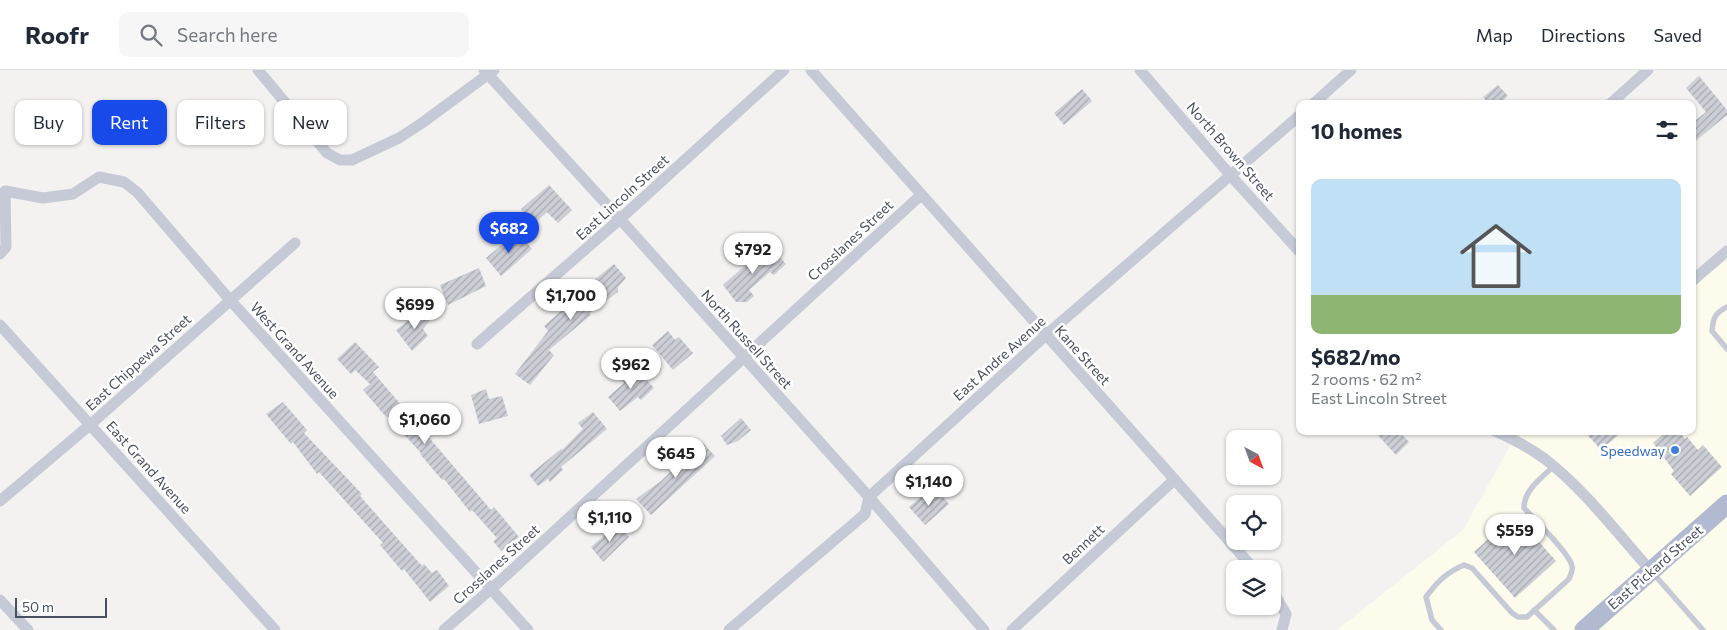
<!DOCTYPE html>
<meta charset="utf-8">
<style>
body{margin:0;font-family:Commissioner,sans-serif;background:#f6f6f7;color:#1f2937;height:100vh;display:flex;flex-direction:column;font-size:19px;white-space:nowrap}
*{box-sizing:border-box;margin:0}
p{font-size:16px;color:#747a83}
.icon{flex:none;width:28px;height:28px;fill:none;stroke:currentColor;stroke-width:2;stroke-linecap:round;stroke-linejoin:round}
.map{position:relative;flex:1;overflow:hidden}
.sheet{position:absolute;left:1296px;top:30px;width:400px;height:335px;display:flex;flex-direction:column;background:#fff;border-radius:10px;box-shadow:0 1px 4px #0004}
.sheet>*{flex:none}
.guide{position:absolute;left:15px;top:30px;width:475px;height:45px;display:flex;gap:10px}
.needle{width:32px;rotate:139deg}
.tools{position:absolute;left:1226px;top:360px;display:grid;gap:10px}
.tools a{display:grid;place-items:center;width:55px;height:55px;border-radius:10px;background:#fff;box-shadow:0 1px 4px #0004;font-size:25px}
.scale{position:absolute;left:15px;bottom:12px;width:92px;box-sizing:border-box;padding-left:5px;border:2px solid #48505f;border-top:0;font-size:14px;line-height:18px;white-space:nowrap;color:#48505f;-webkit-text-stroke:4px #fff;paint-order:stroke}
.price{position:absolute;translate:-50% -42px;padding:0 11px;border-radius:18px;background:#fff;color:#222;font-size:16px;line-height:32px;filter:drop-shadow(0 1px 2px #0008)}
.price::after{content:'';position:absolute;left:50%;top:30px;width:15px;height:11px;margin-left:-8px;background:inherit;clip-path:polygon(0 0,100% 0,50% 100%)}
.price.current{background:#174ae8;color:#fff}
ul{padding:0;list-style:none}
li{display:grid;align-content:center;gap:10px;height:265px;padding:0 15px}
li span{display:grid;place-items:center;height:155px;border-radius:10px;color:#555}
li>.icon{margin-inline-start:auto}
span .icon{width:90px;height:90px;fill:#fffc;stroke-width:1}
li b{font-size:21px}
h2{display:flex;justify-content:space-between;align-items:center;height:60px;padding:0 15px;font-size:21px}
.tag{padding:0 18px;border-radius:10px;background:#fff;box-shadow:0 1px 4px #0004;font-size:18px;line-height:45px}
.tag.current{background:#174ae8;color:#fff}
header{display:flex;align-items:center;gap:30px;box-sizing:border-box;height:70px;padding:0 25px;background:#fff;border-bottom:1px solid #e0e1e3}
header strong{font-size:24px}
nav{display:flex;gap:28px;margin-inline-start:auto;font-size:18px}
.search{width:350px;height:45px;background:#f6f6f7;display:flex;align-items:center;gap:12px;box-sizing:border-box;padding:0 18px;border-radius:10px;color:#747a83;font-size:19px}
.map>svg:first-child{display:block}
</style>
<header>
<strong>Roofr</strong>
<div class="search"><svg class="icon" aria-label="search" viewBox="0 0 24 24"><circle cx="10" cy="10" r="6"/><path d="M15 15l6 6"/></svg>Search here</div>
<nav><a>Map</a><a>Directions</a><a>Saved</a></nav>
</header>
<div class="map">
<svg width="1727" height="560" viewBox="0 0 1727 560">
<defs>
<pattern id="building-hatch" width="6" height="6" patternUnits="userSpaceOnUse" patternTransform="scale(1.25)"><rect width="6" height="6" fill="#cdcfd6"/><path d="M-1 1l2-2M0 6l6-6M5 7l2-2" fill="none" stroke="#a8aab1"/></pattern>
</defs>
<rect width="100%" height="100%" fill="#f3f2f1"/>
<!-- commercial -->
<path fill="#fdfbec" d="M1727 181V560H1337L1463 460 1514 369 1523 361H1692L1693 211Z"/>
<!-- building -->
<path fill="url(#building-hatch)" d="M1699 6 1727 40V45L1692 74V53L1706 42 1686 18Z
M1498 15 1508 26 1499 34H1489L1483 27Z
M1082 19 1092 31 1064 55 1054 43Z
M549 115 572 140 558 153 547 142 534 154 521 139Z
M517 162 532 179 501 206 486 188Z
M766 177 775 185H778L786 194 774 205 770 202 749 220 754 226 747 232H736L723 215Z
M614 194 626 208 618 217V222L589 243 591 245 549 280 554 285 530 315 515 304 548 261 544 256 586 219 584 218Z
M479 198 486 216 448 235 440 215Z
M423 239 431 249 423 259 428 266 412 281 396 260Z
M668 261 675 270 679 267 693 283 673 300 652 275Z
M355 272 379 297 373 302 491 440 494 437 519 467 501 481 493 471 497 468 472 440 470 442 444 409 442 410 420 384 421 383 387 346 386 347 363 320 370 314 355 300 351 304 337 289Z
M635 297 654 318 641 330 638 327 620 341 608 327 624 313 621 309Z
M486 319 489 329 502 326 508 346 479 354 471 325Z
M283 332 307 360 304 363 362 424 360 426 422 496 424 494 432 503 437 500 449 516 430 532 404 499 402 501 380 475 383 473 319 402 317 404 293 372 291 374 266 344Z
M593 342 607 359 561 397 563 400 550 412 548 409 538 416 529 405 561 379 562 380 583 359 578 353Z
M741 348 751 360 738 371 727 375 721 366Z
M1374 361H1399L1409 372 1396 385Z
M1584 361H1623L1601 380Z
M1667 361H1679L1685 369 1687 367 1698 380 1703 375 1722 397 1690 426 1671 404 1674 401 1653 373Z
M702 372 715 386 651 445 636 429 661 411Z
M937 420 949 434 925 455 909 437 923 425 927 429Z
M1515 445 1556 491 1515 528 1474 482Z
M617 454 629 467 603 492 591 477Z"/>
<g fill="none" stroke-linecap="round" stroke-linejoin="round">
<!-- lane -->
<path stroke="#c5cad6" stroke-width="5.5" d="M1727 237C1715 243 1713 248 1712 261L1727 279
M1652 502 1703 560
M1534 540 1554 560
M1441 560 1432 550 1426 527C1437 512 1447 502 1464 495L1472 498 1512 543 1518 547H1527L1569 509C1571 503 1574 499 1571 493 1565 479 1536 451 1524 438 1524 420 1541 408 1554 396"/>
<!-- street -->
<path stroke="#c5cad6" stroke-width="11" d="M258 0 327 83 340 90H352L399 68 422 53 494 0
M484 0 620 149 869 427 984 560
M811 0 1254 499
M1140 0 1231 106 1300 182
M1313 34 1351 0
M1610 34 1648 0
M5 121 43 128 73 124 99 107 124 112 137 122 230 230 528 560
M0 184 6 177 5 121
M1692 211 1727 181
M0 255 275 560
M477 274 620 149 784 0
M1495 361C1513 369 1530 378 1545 389 1584 419 1618 464 1651 501
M0 431 91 354 295 173
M1272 520 1286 544 1282 560
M0 530 28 560
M444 560 500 511 921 125
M729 560 865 444 869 427 1045 266 1300 45
M1012 560 1174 410"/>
<!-- primary -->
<path stroke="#b1bad0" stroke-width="19" d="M1584 560 1727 434"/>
</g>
<!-- markers -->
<circle fill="#3f7fe0" stroke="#fff" stroke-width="2" cx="1675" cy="380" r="5"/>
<g text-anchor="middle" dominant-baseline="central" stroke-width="5" stroke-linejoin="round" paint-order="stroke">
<!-- street labels -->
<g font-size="14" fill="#48505f" stroke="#fff">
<text transform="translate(1231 81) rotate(49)">North Brown Street</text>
<text transform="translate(622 127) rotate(-42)">East Lincoln Street</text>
<text transform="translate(850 170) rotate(-43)">Crosslanes Street</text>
<text transform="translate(747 269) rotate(48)">North Russell Street</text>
<text transform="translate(295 280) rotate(48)">West Grand Avenue</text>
<text transform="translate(1083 285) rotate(48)">Kane Street</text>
<text transform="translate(999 288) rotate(-42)">East Andre Avenue</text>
<text transform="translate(138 292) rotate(-42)">East Chippewa Street</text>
<text transform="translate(149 397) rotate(48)">East Grand Avenue</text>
<text transform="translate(1083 474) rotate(-43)">Bennett</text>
<text transform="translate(496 494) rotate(-42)">Crosslanes Street</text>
<text transform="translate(1655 497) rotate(-41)">East Pickard Street</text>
</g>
<!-- shop labels -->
<g font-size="14" fill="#366cbe" stroke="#fff" text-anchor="end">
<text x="1665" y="380">Speedway</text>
</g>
</g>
</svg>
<div class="tools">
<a><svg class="needle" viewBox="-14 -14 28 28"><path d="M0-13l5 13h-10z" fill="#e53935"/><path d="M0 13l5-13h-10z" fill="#747a83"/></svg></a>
<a><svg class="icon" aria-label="locate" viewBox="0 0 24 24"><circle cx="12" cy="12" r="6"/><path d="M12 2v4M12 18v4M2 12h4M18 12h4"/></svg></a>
<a><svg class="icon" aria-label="layers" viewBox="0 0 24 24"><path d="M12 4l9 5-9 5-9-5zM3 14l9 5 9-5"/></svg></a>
</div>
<div class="scale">50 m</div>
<b class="price current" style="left:509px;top:184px">$682</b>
<b class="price" style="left:753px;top:205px">$792</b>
<b class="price" style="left:571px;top:251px">$1,700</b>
<b class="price" style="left:415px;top:260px">$699</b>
<b class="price" style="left:631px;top:320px">$962</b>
<b class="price" style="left:425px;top:375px">$1,060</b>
<b class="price" style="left:676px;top:409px">$645</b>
<b class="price" style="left:929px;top:437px">$1,140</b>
<b class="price" style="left:610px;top:473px">$1,110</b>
<b class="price" style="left:1515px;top:486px">$559</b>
<div class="guide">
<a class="tag">Buy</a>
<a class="tag current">Rent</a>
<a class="tag">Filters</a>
<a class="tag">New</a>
</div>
<section class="sheet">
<h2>10 homes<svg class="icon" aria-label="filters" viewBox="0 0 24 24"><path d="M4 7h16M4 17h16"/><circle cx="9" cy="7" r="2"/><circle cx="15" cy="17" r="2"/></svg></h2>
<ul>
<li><span style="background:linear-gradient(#bfe0f5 75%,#8fb573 0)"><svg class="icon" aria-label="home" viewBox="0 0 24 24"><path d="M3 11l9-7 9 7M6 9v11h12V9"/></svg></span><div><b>$682/mo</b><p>2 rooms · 62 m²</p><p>East Lincoln Street</p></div></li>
</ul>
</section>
</div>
